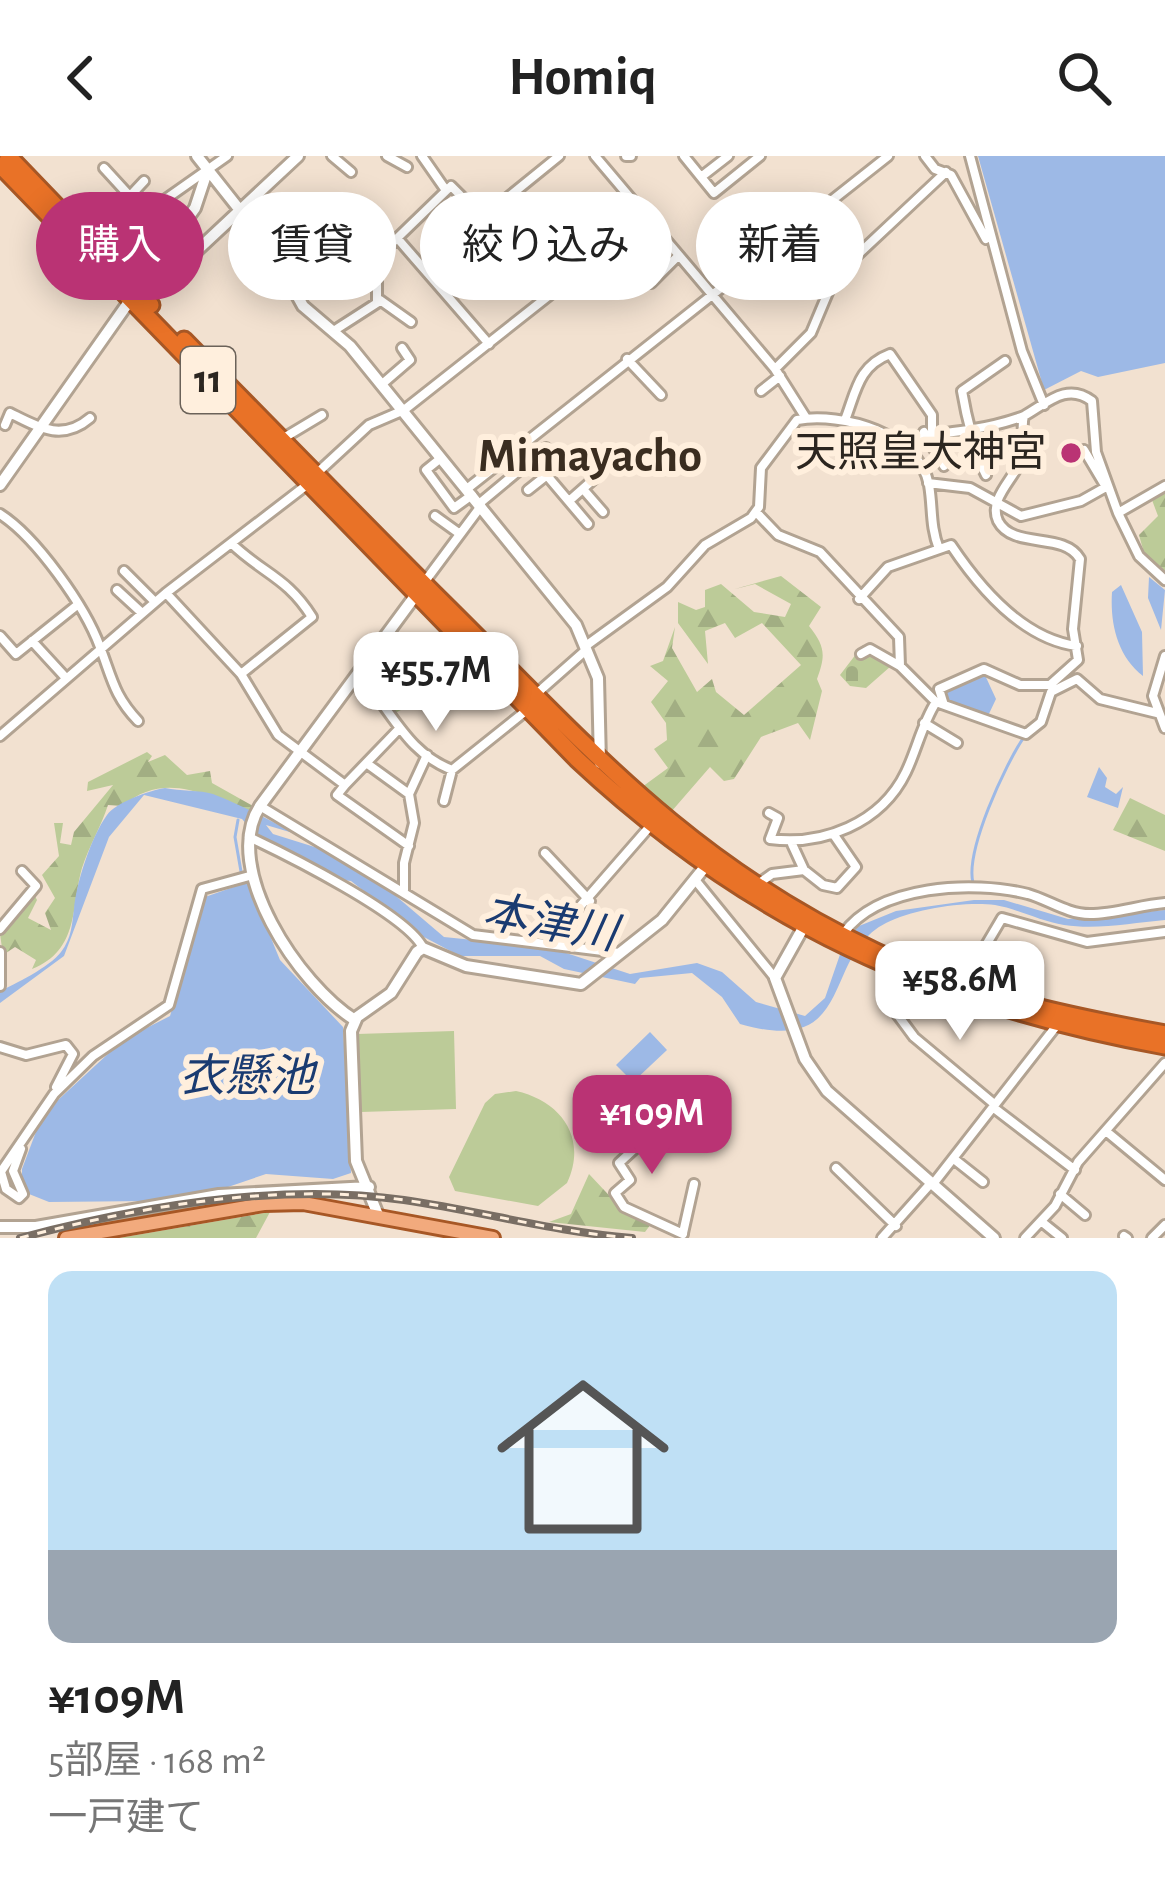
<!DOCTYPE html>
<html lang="ja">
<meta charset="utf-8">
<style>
body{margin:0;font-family:"Alegreya Sans","Noto Sans JP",sans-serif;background:#f2f2f2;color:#222;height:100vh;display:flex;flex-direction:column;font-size:45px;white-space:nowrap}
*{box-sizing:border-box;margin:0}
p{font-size:39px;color:#767676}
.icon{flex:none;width:66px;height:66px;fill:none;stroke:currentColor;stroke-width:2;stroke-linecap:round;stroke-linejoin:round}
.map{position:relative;height:1082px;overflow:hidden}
.details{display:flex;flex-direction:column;background:#fff;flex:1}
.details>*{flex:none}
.guide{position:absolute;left:36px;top:36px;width:1095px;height:108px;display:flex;gap:24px}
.price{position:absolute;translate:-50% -102px;padding:0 27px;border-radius:24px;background:#fff;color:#222;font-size:39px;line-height:78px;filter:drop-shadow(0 3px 6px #0008)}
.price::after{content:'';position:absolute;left:50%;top:72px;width:36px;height:27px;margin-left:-18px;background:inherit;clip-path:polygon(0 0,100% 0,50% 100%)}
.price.selected{background:#ba3374;color:#fff}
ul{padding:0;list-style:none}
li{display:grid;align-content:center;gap:24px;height:636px;padding:0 48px}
li span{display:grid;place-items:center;height:372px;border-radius:24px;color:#555}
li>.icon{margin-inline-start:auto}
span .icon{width:216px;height:216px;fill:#fffc;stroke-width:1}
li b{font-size:51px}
.pill{padding:0 42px;border-radius:54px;background:#fff;box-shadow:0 6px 30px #0003;font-size:42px;line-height:108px}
.pill.selected{background:#ba3374;color:#fff}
header{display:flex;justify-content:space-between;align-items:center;height:156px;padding:0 48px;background:#fff;font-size:54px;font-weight:700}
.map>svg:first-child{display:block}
</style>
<header><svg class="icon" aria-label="back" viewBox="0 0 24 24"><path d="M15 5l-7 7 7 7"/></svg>Homiq<svg class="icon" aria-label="search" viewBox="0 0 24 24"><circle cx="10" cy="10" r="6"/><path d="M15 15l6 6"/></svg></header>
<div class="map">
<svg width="1165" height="1082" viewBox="0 0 1165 1082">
<defs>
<pattern id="forest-firs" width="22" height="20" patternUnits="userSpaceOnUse" patternTransform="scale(3)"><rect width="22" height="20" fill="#bccb98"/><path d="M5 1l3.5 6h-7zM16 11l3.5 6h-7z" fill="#a2ae83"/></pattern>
<pattern id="cemetery-stones" width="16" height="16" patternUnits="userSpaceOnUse" patternTransform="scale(3)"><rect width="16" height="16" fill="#bccb98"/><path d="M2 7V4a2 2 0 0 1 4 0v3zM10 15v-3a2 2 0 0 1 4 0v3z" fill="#a2ae83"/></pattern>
</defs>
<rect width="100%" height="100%" fill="#f2e1d0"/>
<!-- forest -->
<path fill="url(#forest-firs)" d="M1165 337V418L1146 404 1139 379 1158 360 1152 344Z
M781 420 821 451 809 470C825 490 826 499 817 523L822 535 810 584 798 567 761 581 734 623 724 625 710 611 671 656 642 631 668 612 654 593 667 584 666 567 651 546 668 525 650 510 663 505 675 471 672 492 697 536 712 523 716 536 744 559 801 509 762 467 735 482 725 467 705 475 708 508 678 467V446L696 454 705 451V434L721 428 754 456 785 461 791 448 755 428 735 433Z
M147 596 152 600 148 606 165 599 187 619 210 615 212 627 253 650 248 657C206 638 163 615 123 650L108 649C101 671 89 690 82 712 71 750 80 794 32 813L36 804 15 791 3 799 0 778 34 738 37 744 28 762 51 774 45 757 55 742 42 719 59 700 54 667H63L60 687 71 689 74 676 113 629 87 635 88 626Z
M1130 642 1165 659V695L1113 674Z
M589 1018 620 1051 651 1068 645 1076 549 1066 571 1058Z
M270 1056 256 1082H119Z"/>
<!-- cemetery -->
<path fill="url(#cemetery-stones)" d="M863 489 891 510 866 532 850 530 840 519Z
M412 510 427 524C423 551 407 549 392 559L383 536 390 529 397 535 411 521Z"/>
<!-- park -->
<path fill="#bccb98" d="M454 875 456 953 361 956 357 878Z
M516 935C561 945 588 982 567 1027L538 1050 455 1035 449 1021 485 947 495 938Z"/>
<!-- water -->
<path fill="#9db9e6" d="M978 0H1165V207L1098 221 1081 215 1044 234Z
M1149 421 1165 434 1161 474 1148 442Z
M1121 429 1142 476 1143 520C1117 500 1110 467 1112 436Z
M984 517 996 543 986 564 950 548 943 537Z
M1099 611 1107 622 1105 631 1116 638 1123 631 1118 652 1087 641Z
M165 632C180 635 200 634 213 638 237 647 270 664 293 677L266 669 273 678 321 693 383 729 444 781 551 792 630 818 697 807 722 816 756 846 805 860 825 842 845 784 859 770 896 755 974 744H1004L1068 763 1165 754V764C1132 767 1097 774 1064 769 1040 765 1018 753 995 749 965 745 913 753 886 767 820 800 858 902 740 868L722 841 692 817 640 822 635 828 564 813 540 800H460L422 780 351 725 334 723 257 680 242 663 144 639 109 681 64 800 0 847V835C13 829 50 811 61 796 72 782 72 767 74 753 76 728 91 681 107 659 115 647 150 634 165 632Z
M248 726 280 804 343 871 351 1017 333 1023 266 1018 228 1031 149 1045 49 1046 29 1038 22 1029V1013L37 973 58 944 123 884 170 860 205 741Z
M650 876 667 894 633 926 616 909Z"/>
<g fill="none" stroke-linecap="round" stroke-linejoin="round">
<!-- stream -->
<path stroke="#9db9e6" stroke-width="3" d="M1003 341 1020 314
M1063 386 1083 402
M238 664 235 681 243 727
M973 727C965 695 1005 609 1024 581"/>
<!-- street casing -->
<g stroke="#b2a392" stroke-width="14">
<path id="street" d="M332 0 351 16
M387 0 407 11
M422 0 445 33
M595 0 775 213 806 262
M626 0H631
M684 0 701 21 728 0
M925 0 935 13 951 19 986 83
M970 0 1022 195 1044 249
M701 21 714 37 760 0
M130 40 144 25
M319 55 342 76 387 92 451 30 467 46 506 43 559 0
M146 57 227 0
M398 83 489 188
M99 95 147 59 104 12
M651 127 677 101
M380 144 411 166
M335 174 377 147V109L386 92
M627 203 661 239
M775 213 811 177 835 120 946 16
M381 229 410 204 402 192
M761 235 780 220
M1024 260C1047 247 1067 226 1092 245L1096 296 1118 357 1165 330
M845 264C856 236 858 210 890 198L932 259V274
M5 269 10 257C38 271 62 286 90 262
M924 276 944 310
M282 283 322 259
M889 283C934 278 981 276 1024 260 1020 274 1026 284 1023 297 1019 320 987 341 998 365 1013 394 1064 375 1080 403L1073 473 1078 504 1050 529H1020L984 513 939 533 943 546
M441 302 426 314 454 352 472 339
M533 303 588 368
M316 318 369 269 404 254 646 63
M986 319C976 301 966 259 962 235L1005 205
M928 327 970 332 1021 360 1081 345 1106 331 1084 294
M468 332 888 0
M583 333 603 356
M528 334 547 319
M569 345 595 322
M480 347 546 292
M756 356 778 379 820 396 899 481 900 510 936 546 1026 578 1041 566 1051 536 1077 523 1100 543 1157 557
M1118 357 1139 400 1165 424
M0 358C36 381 85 450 100 491 112 522 114 540 138 565
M435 360 460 378
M231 387C263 418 287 421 312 461L241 518
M124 415 155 446
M423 428 481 350
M117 434 142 457
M166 437 241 518 278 579 345 629 397 575
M859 443 888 411 951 389C979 431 1023 483 1077 490
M0 480 16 498 76 450
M32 485 66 522
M587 489 667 431 705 389 751 362 759 351 761 312 797 264C842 256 919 277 929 329 933 352 930 370 939 393
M861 498 870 493 900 510
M1165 500 1153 540 1165 572
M358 519C392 552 404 595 452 614L527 554
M535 539 586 494
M924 567 957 587
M0 580 166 437 308 328
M369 609 409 638
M345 629 337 639 409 690
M444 645 452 614
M260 650 473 779 619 797
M769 657 778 662 770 683C822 690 881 668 906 616 917 593 922 568 936 546
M249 681C285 698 408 759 423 792
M792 688 804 714
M545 697 590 745
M696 725 775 822
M758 728 772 718 804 714 823 729 837 732 856 711 834 679
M404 734V707L414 667 409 638 427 599
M570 762 651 669
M0 773 36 730 22 715
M843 778C878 729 973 724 1028 738 1049 744 1067 758 1090 758 1115 758 1140 749 1165 747
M0 796V830
M963 828 1002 762 1087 786 1165 776
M897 858 914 881 993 947
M0 891 26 899 66 889 73 898 56 931
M994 952 1075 1014
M658 963V971L619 1007 630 1024 615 1037 624 1051 683 1078
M1107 976 1165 1024
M954 1003 983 1026
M836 1012 896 1070
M1 1016 6 1033 19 1042 23 1038 13 1015 21 993
M0 1017 54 938 93 900 169 849 202 733 253 719
M933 1028 1057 869
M1060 1038 1085 1059
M1042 1066 1062 1082
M683 1077 694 1028
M1124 1080 1127 1082
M882 1082 931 1027
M1025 1082 1055 1050 1078 1006 1165 907
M1152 1082 1165 1069"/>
</g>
<!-- secondary casing -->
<g stroke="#b2a392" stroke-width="16">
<path id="secondary" d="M197 0 273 96 303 150 350 190 576 469 598 522 600 607
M143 145 298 0
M0 329 195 52 208 13
M808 763 775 822 805 903 827 935 994 1082
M355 864C299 829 220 712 260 650L418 436
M378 1059 356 1005 351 875 357 861 391 837 417 796 423 792 466 810 581 828 662 764 708 707
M0 1071H36L219 1039 369 1031"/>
</g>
<!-- primary casing -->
<g stroke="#a75725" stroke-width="18">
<path id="primary" d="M66 1082 264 1048 303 1047 493 1082"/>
</g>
<!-- highway casing -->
<g stroke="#a75725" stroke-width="21">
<path id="highway" d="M8 0 151 149
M0 9 577 603C750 765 933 848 1165 890
M184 184C269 271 354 358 440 444 585 587 686 707 876 796 968 839 1067 860 1165 878"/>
</g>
<!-- street -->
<use href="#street" stroke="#fff" stroke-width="8"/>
<!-- secondary -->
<use href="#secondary" stroke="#fff" stroke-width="10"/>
<!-- primary -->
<use href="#primary" stroke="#f2aa7d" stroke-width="12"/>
<!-- highway -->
<use href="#highway" stroke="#e97227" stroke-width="15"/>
<!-- rail casing -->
<g stroke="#796e64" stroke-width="8">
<path id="rail" d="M20 1082C141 1050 279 1026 404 1044 481 1055 554 1076 632 1082"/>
</g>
<!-- rail -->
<use href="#rail" stroke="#ffefdd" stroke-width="3" stroke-dasharray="9" stroke-linecap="butt"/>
</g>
<!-- markers -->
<circle fill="#ba3374" stroke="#ffefdd" stroke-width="4.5" cx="1071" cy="297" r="12"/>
<g text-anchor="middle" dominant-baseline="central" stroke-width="12" stroke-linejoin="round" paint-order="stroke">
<!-- shield labels -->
<rect fill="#ffefdd" stroke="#6b6259" stroke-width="3" x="181" y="191" width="54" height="66" rx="9"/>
<g font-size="39" font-weight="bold" fill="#2c2620">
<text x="208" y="224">11</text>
</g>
<!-- poi labels -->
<g font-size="42" fill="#2c2620" stroke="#ffefdd" text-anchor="end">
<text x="1047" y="297">天照皇大神宮</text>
</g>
<!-- water labels -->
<g font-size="45" font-style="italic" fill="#1a3b71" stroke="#ffefdd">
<text transform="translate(550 768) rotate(10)">本津川</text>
<text x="247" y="921">衣懸池</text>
</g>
<!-- quarter labels -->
<g font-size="48" font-weight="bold" fill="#3a2d20" stroke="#ffefdd">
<text x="590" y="301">Mimayacho</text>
</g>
</g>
</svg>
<b class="price" style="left:436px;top:578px">¥55.7M</b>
<b class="price" style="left:960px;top:887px">¥58.6M</b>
<b class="price selected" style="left:652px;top:1021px">¥109M</b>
<div class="guide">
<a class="pill selected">購入</a>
<a class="pill">賃貸</a>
<a class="pill">絞り込み</a>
<a class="pill">新着</a>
</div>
</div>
<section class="details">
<ul>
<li><span style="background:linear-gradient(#bfe0f5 75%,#9aa5b1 0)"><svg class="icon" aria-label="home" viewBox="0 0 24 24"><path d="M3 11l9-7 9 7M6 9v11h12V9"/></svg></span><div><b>¥109M</b><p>5部屋 · 168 m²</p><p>一戸建て</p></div></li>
</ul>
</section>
